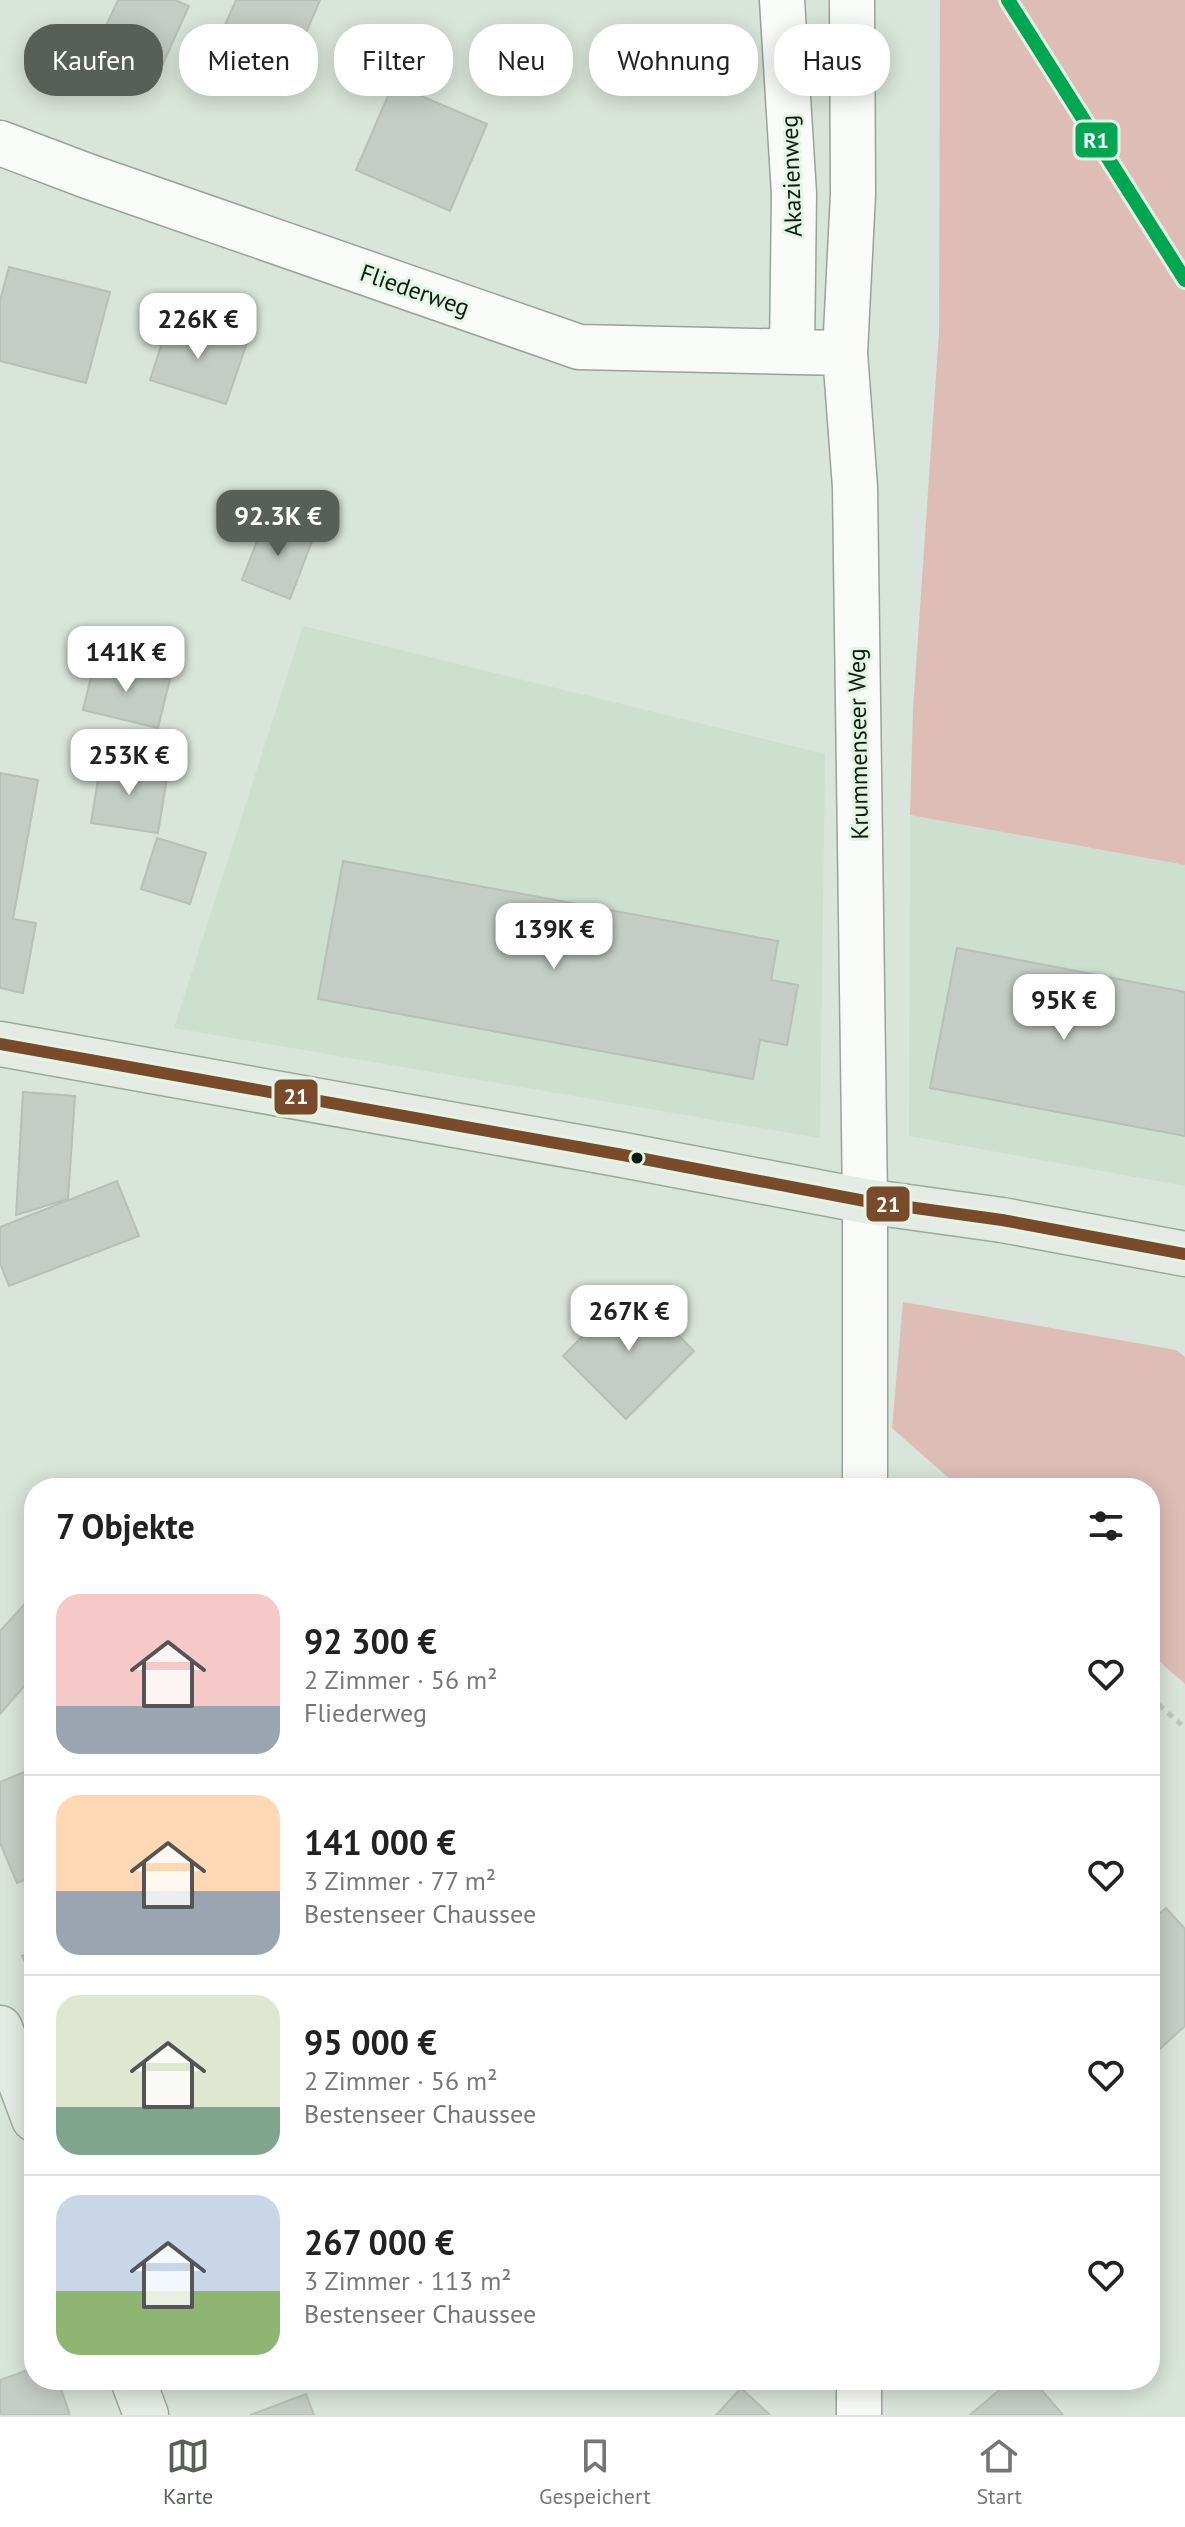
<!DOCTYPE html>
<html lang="de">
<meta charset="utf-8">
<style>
body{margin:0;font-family:"PT Sans",sans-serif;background:#f6f6f6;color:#222;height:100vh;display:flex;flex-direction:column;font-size:30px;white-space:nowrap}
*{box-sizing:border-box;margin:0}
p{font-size:26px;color:#767676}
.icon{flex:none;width:44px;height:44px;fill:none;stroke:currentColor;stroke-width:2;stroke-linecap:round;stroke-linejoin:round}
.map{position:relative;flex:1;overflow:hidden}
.details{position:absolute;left:24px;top:1478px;width:1136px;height:912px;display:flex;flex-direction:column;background:#fff;border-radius:32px;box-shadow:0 4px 20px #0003}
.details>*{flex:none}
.hud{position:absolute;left:24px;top:24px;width:1138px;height:72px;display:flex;gap:16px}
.price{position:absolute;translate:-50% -68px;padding:0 18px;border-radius:16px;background:#fff;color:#222;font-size:26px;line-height:52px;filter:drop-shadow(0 2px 4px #0008)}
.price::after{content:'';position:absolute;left:50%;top:48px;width:24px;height:18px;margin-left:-12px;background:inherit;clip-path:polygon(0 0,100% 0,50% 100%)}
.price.on{background:#585f58;color:#fff}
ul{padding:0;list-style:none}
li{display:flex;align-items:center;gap:24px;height:200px;padding:0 32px}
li+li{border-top:2px solid #e0e0e0}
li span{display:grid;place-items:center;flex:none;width:224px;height:160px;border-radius:24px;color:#555}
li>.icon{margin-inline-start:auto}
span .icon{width:96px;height:96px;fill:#fffc;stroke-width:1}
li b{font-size:34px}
h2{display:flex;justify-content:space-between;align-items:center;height:96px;padding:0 32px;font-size:34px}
.chip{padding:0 28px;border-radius:32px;background:#fff;box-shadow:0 4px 20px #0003;font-size:28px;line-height:72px}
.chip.on{background:#585f58;color:#fff}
.dock{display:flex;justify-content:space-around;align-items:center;height:112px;border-top:2px solid #e0e0e0;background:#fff;font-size:22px;color:#767676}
.dock a{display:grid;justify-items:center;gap:4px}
.dock .on{color:#585f58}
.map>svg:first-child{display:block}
</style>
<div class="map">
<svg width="1185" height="2415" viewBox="0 0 1185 2415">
<rect width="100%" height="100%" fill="#d9e4da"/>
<!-- built -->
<path fill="#cddfce" d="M303 626 825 754 820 1138 174 1028Z
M910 815 1185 865V1186L909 1136Z"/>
<!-- green -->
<path fill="#ddbdb6" d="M940 0H1185V865L910 815 913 710 939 332Z
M903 1302 1176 1350 1185 1357V1684L1150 1653V1488H960L892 1428Z"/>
<!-- building -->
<path fill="#c4cdc5" stroke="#b7bfb8" stroke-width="2" d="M118 0H175L189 6 153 86 91 58Z
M236 0H320L297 54 225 25Z
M393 84 487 124 450 211 356 170Z
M9 267 110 292 86 383 0 361V301Z
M170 318 247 343 226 404 150 380Z
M266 518 314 536 290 599 242 580Z
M95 660 170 679 158 728 83 710Z
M101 761 168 772 158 833 91 823Z
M0 773 38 780 13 919 36 923 23 993 0 988Z
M157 838 206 853 190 904 141 889Z
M343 861 778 941 771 980 798 985 787 1045 760 1040 753 1079 318 999Z
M957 948 1185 992V1136L930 1088Z
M23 1092 75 1096 68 1199 16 1215Z
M117 1181 139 1236 9 1286 0 1263V1227Z
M631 1287 694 1351 626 1419 563 1356Z
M33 1595 34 1675 0 1714V1631Z
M34 1768V1876L17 1883 0 1843V1782Z
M1166 1908 1185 1929V2026L1152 2056 1150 2054V1922Z
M34 1950V1981L22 1956Z
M34 2368V2380H58L70 2415H0V2380Z
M1011 2380H1033L1063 2415H970Z
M741 2388 770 2415H716Z
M306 2394 314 2415H250Z"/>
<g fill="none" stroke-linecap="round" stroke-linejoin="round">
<!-- minor casing -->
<g stroke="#9aa29b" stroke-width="47">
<path id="minor" d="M782 0 794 194 792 352
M852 0 853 194 845 353 855 487 865 1201V1488
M0 143 90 177 579 347 845 353
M859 2415V2380"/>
</g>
<!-- major casing -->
<g stroke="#99aa9b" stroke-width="47">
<path id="major" d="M0 1044 623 1155 865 1201 1002 1220 1185 1254
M0 2028 34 2119
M133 2380 146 2415"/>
</g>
<!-- path -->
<path stroke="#c0c4c0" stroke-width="5" stroke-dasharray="6 6" stroke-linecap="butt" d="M1150 1697 1185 1728"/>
<!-- minor -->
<use href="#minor" stroke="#f9fbf9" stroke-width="44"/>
<!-- major -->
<use href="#major" stroke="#e3ebe4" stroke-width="44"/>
<!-- bus-1 casing -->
<g stroke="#e2f5e4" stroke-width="18">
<path id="bus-1" d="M0 1044 623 1155 865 1201 1002 1220 1185 1254"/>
</g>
<!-- bus-1 -->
<use href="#bus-1" stroke="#7a4b2a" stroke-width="12"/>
<!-- rail-1 casing -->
<g stroke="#e2f5e4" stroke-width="20">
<path id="rail-1" d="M1008 0 1185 280"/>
</g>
<!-- rail-1 -->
<use href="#rail-1" stroke="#00a651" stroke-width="14"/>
</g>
<!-- markers -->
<circle fill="#121812" stroke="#e2f5e4" stroke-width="3" cx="637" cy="1158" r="7"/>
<g text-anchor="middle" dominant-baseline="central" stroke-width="6" stroke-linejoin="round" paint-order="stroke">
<!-- street labels -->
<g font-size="24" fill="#121812" stroke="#e2f5e4">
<text transform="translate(791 176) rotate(-92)">Akazienweg</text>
<text transform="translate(415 290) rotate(19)">Fliederweg</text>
<text transform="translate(858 744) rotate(-91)">Krummenseer Weg</text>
</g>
</g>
<g stroke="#e2f5e4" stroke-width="3">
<rect x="1074" y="121" width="45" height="38" rx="8" fill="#00a651"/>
<rect x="273" y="1078" width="46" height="38" rx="8" fill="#7a4b2a"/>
<rect x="865" y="1185" width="46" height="38" rx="8" fill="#7a4b2a"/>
</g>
<g font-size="22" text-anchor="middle" font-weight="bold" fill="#fff">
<text x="1096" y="148">R1</text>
<text x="296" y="1104">21</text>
<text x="888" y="1212">21</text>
</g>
</svg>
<b class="price" style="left:198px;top:361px">226K €</b>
<b class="price on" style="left:278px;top:558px">92.3K €</b>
<b class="price" style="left:126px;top:694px">141K €</b>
<b class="price" style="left:129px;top:797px">253K €</b>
<b class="price" style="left:554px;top:971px">139K €</b>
<b class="price" style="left:1064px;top:1042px">95K €</b>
<b class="price" style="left:629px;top:1353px">267K €</b>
<div class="hud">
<a class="chip on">Kaufen</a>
<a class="chip">Mieten</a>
<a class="chip">Filter</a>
<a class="chip">Neu</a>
<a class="chip">Wohnung</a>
<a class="chip">Haus</a>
</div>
<section class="details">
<h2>7 Objekte<svg class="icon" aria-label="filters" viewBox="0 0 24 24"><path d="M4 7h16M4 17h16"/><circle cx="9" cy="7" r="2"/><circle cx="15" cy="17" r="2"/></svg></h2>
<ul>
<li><span style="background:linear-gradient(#f6c9c9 70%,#9aa5b1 0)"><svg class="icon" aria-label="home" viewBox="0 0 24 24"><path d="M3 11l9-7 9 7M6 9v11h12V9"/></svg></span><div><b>92 300 €</b><p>2 Zimmer · 56 m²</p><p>Fliederweg</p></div><svg class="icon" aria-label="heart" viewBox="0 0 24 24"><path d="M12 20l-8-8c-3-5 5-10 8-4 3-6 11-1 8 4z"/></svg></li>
<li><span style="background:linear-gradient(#ffd9b3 60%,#9aa5b1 0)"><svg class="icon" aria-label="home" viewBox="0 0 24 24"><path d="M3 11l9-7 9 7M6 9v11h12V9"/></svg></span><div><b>141 000 €</b><p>3 Zimmer · 77 m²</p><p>Bestenseer Chaussee</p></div><svg class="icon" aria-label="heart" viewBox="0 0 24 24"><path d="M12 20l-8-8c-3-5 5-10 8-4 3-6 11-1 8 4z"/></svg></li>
<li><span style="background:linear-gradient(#dfe7d0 70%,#7fa58c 0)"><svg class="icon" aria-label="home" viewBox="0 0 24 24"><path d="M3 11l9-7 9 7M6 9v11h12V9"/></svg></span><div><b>95 000 €</b><p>2 Zimmer · 56 m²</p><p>Bestenseer Chaussee</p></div><svg class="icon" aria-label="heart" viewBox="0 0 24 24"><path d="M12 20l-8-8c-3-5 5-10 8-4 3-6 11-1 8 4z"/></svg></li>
<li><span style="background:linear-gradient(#c9d6e8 60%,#8fb573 0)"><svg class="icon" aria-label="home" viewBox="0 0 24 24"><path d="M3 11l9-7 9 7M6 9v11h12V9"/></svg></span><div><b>267 000 €</b><p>3 Zimmer · 113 m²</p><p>Bestenseer Chaussee</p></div><svg class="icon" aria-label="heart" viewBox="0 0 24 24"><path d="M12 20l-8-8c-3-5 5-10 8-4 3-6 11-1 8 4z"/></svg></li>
</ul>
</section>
</div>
<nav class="dock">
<a class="on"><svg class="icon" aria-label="map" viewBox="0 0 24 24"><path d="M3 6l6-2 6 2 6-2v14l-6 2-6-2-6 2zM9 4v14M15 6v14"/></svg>Karte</a>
<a><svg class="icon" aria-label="saved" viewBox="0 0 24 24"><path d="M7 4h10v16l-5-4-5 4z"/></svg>Gespeichert</a>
<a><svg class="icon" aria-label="home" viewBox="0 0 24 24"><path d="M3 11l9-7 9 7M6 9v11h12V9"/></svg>Start</a>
</nav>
